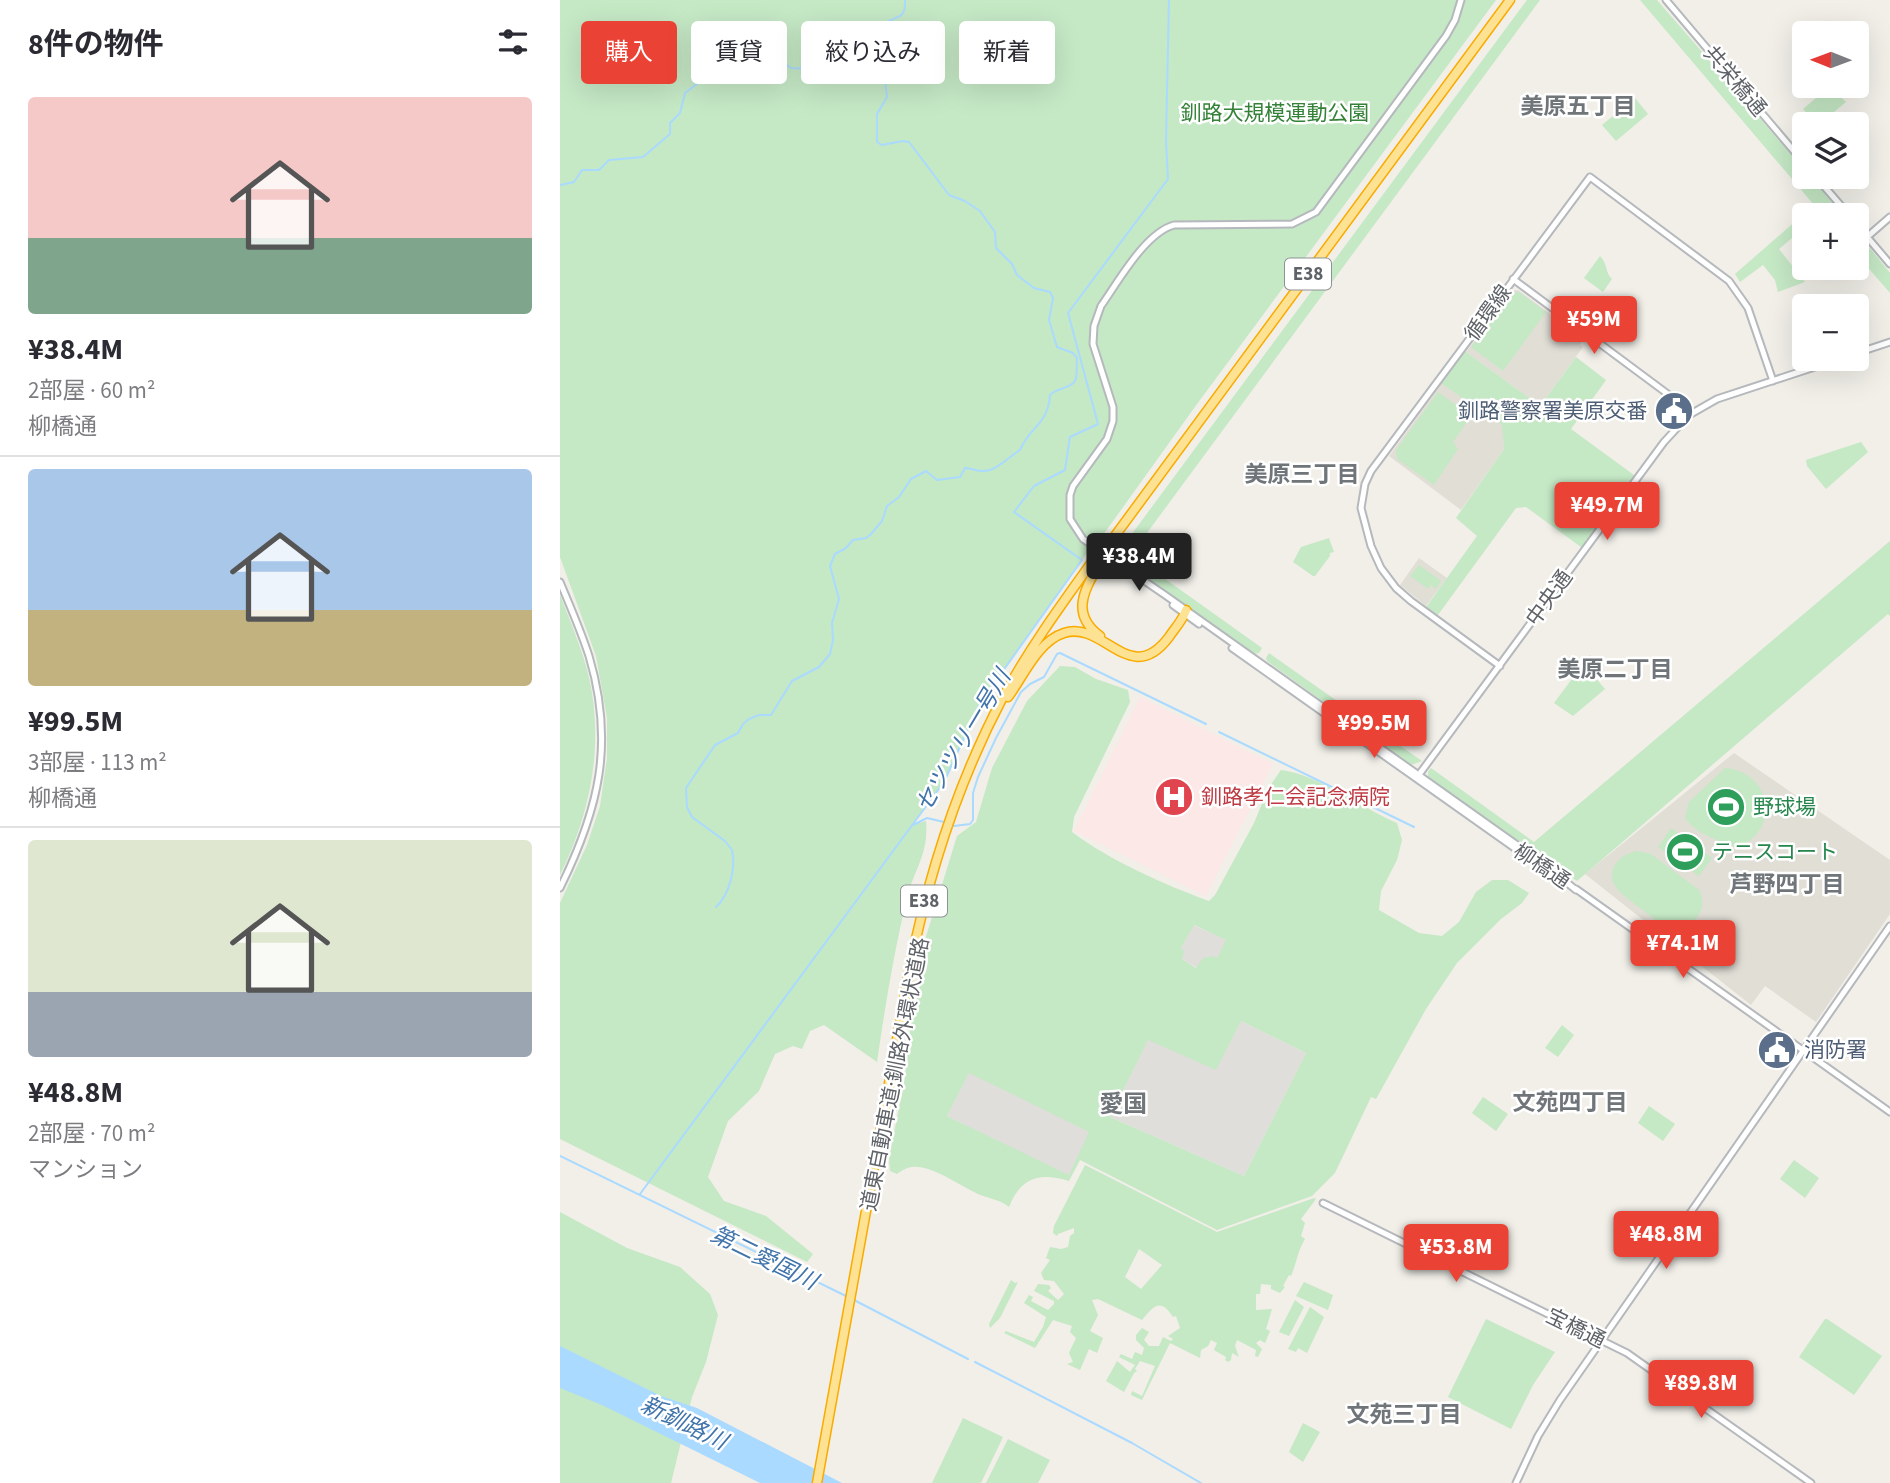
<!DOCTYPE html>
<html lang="ja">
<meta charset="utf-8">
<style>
body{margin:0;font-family:"Source Sans 3","Noto Sans JP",sans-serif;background:#f2f2f3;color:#2b2b33;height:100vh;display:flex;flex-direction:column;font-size:26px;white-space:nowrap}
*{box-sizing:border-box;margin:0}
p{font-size:23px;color:#7c7c81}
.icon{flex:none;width:38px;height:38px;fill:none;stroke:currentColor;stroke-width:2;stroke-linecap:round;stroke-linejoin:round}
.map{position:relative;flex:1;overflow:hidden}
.drawer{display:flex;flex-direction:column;background:#fff;width:560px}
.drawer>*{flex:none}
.banner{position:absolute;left:21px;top:21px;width:665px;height:63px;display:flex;gap:14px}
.needle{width:46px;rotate:271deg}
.fabs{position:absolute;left:1232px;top:21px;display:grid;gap:14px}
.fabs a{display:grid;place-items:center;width:77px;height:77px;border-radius:7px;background:#fff;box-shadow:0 7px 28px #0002;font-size:35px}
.price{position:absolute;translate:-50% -60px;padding:0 16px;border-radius:7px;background:#ea4335;color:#fff;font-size:23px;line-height:46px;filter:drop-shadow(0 2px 4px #0008)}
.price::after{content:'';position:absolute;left:50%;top:42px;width:21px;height:16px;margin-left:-10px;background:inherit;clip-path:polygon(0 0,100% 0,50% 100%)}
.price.on{background:#222;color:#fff}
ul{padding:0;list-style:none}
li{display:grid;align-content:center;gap:14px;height:371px;padding:0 28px}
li+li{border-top:2px solid #e1e1e2}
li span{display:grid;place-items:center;height:217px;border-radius:7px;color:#555}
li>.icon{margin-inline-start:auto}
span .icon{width:126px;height:126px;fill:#fffc;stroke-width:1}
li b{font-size:30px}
h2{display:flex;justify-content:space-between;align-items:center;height:84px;padding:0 28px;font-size:30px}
.pill{padding:0 24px;border-radius:7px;background:#fff;box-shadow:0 7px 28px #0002;font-size:24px;line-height:63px}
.pill.on{background:#ea4335;color:#fff}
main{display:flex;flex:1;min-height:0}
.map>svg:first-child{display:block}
</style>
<main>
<section class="drawer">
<h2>8件の物件<svg class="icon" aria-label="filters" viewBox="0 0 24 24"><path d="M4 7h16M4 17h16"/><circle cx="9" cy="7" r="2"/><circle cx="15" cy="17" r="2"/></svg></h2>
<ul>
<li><span style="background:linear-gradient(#f6c9c9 65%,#7fa58c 0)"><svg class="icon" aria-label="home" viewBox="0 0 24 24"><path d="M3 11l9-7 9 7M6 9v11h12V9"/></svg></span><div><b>¥38.4M</b><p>2部屋 · 60 m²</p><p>柳橋通</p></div></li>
<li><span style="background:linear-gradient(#a9c7e8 65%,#c2b280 0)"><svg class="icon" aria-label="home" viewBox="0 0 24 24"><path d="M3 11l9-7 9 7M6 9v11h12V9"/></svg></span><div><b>¥99.5M</b><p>3部屋 · 113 m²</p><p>柳橋通</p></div></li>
<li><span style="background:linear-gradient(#dfe7d0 70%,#9aa5b1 0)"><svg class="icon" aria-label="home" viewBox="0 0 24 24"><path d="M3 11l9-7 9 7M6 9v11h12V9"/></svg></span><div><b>¥48.8M</b><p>2部屋 · 70 m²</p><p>マンション</p></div></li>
</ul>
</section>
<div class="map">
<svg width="1330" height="1483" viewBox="0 0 1330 1483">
<rect width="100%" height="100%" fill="#f1efe8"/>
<!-- industrial -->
<path fill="#e0deda" d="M633 925 667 940 657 958 637 968 622 959 621 948Z
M681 1021 746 1053 684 1176 550 1117 588 1039Z
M409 1072 530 1132 509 1176 387 1116Z"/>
<!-- education -->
<path fill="#e1ded6" d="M958 290 1023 338 1020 345 1023 347 983 402 973 401 906 352 951 291Z
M882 383 943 425 944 449 901 510 829 456Z
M859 558 887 578 866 606 840 585Z
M1174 753 1330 860V914L1256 1022 1205 986 1191 1005 1025 874Z"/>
<!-- medical -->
<path fill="#fce8e6" d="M580 697 713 764 646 896 514 831Z"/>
<!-- green -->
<path fill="#c5e8c5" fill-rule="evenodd" d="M0 0H936L637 404 538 542 536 540 522 560 420 703 384 782 352 825 366 821C369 854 354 869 347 898 334 951 325 1007 317 1062L264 1025 250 1031 242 1049 233 1046 215 1054 199 1091 168 1121 148 1177 164 1201 206 1216 253 1254 247 1262 0 1139V903L27 845 40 806 47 758V718L36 656 0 557Z
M967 0H980L567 560 557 554Z
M1080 0H1097L1244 169V177H1251L1282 215H1244V228L1219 249 1245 282 1218 292 1215 280 1203 265 1180 282 1175 274 1254 205Z
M1270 86 1286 102 1260 124H1256L1243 109Z
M1075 98 1088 114 1056 141 1042 125Z
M1297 232 1330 273V293L1297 255Z
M1040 256C1048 264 1045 273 1052 279L1043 292 1024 278Z
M959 292 986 312 943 371 911 347 950 294Z
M902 349 973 401 983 402 1016 357 1046 380 1011 429 1078 478 1025 550 966 507 956 508 875 619 864 610 917 536 896 518 944 449 942 425 878 381Z
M878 392 911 416 893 442 898 449 874 485 837 459 836 450Z
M1301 442 1308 452 1266 489 1247 466 1246 460Z
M769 538 774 552 770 553V556L755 576H753L733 562 741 547Z
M1330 541V616L1328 614 1017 881 868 778V772L871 768 974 842Z
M580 561 702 648 699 653 693 654 578 572 576 566Z
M859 565 881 581 876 589 871 585 868 589 850 576Z
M0 595C8 615 16 635 23 656 47 729 34 807 0 875Z
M709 653 862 761 851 765 707 661 706 658Z
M1030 655 1038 661 1028 669 1045 689 1013 716 994 703Z
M500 666 515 667 536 679 568 690 570 702 514 817 512 832C549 860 605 885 649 901L655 895 694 823 708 789 721 770C760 775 801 808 837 823L842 840 837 860 821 891 819 910 859 933 882 936 899 922 916 892 932 880H948L969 893 962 903 941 919 897 963 866 1009 816 1099 811 1097 775 1173 752 1196 657 1230 520 1160 509 1181C479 1172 461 1177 449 1207 439 1199 430 1199 418 1194 400 1186 372 1165 352 1167 347 1167 341 1171 337 1174L330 1171 329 1158 345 1078 349 1038 364 943 397 836 416 822 432 768 467 701ZM634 925 666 940 657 958 652 956 643 958 636 968 622 959 624 951 621 948ZM681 1021 746 1053 684 1176 550 1117 588 1040 656 1070ZM409 1073 529 1132 509 1175 387 1116Z
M1165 768C1213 772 1221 832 1176 848 1158 840 1136 834 1125 818L1129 802Z
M1111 828 1152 858 1139 876 1098 847Z
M1077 851 1091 854 1139 890C1143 898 1144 907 1138 916 1132 924 1120 931 1110 928 1100 926 1091 916 1083 910 1069 899 1043 886 1055 865 1060 857 1068 853 1077 851Z
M1002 1025 1014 1035 998 1057 985 1048Z
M923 1097 948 1114 936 1131 912 1113Z
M1089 1106 1115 1124 1103 1141 1078 1123Z
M1234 1160 1259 1178 1245 1198 1220 1179Z
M525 1165 657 1232 754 1198 756 1199 741 1219 745 1223 741 1236 745 1239C737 1252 737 1262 731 1276L729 1275 723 1286 725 1287 720 1293 711 1289V1285L701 1284 700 1294H696V1310L712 1309 706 1329 710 1331 705 1343 700 1340 696 1343 702 1349 698 1357 695 1356 696 1350 677 1340 675 1346 679 1357 672 1353 671 1360 668 1362 665 1360 666 1357 654 1350 657 1343 651 1340 648 1346 641 1350 640 1358 610 1343 582 1400 571 1395 572 1391 582 1396 595 1366 580 1361 575 1369 577 1371 574 1373 564 1392 546 1381 557 1361 570 1372 575 1365 559 1357 561 1354 572 1359 575 1352 582 1355 584 1348 576 1340V1335L582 1328 589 1332 584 1340 589 1346H599L603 1337 611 1341 613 1339 608 1336 620 1328 616 1316 613 1317C601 1298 594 1305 582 1320L538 1299 532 1300 538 1315 530 1331 543 1338 537 1353 529 1349 520 1370 507 1364 513 1362 509 1353 516 1338 510 1332 512 1326 493 1320 475 1348 444 1333 446 1331 474 1342 483 1327 486 1317 464 1303 469 1295 473 1297 471 1301 488 1310 494 1304V1301L474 1291 478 1284 489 1285 491 1288 488 1291 498 1300 504 1294 494 1281 484 1280 481 1273 490 1260 486 1258 490 1247 501 1249 508 1247 510 1236 514 1233V1228L498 1234 497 1236 493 1233 494 1226ZM579 1249 602 1265 581 1289 565 1277Z
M0 1212 67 1248 120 1267 150 1294 158 1315 146 1362 132 1397 111 1483H0Z
M451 1280 455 1283 458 1282 440 1318 430 1328 429 1324Z
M744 1282 773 1295 768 1310 736 1296Z
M735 1300 744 1307 729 1336 719 1332Z
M750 1307 764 1317 747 1353 738 1348 736 1352 728 1349Z
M926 1319 995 1352 973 1385 951 1429 888 1397Z
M1265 1319H1267L1322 1356 1294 1395 1239 1357Z
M403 1418 443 1437 421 1483H372Z
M743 1423 760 1432 743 1462 729 1452Z
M448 1439 490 1460 478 1483H426Z"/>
<!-- water -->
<path fill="#aadaff" d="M0 1346 101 1396 137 1408 282 1483H200L44 1406 0 1388Z"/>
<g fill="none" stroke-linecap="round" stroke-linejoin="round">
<!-- stream -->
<path stroke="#aadaff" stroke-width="2" d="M0 185 14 182 22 170H39L49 160 83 157 110 134V123L120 113 125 93 146 77 159 62 169 59 200 56 209 61H221L231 68 249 69 262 65 269 68 278 65 283 55C295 50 305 50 310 37 318 34 317 31 323 25 335 14 346 22 345 0
M659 732 854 827
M353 825 367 818 384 822
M394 826 410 824 413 820V793L418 777 436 738 461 692 470 684 484 677 497 654 500 653 646 724
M156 907C170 894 176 868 172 850L165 841 132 817 127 807 126 788 155 745 178 733 183 724 189 719 199 715H211L232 681 259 667 270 654 273 640 272 623 279 599 270 566 275 554 286 548 293 540 306 538 311 534 322 521 327 506 339 497 351 479 366 471 377 480 400 477 405 468C411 468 416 471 423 471 436 471 449 457 460 450 470 426 488 425 490 395 496 388 510 389 515 381 518 375 516 364 517 358L513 353 497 347 489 320 493 298 490 292 474 288 457 275 452 264 436 248 435 232 420 211 405 201 389 195 349 142 343 141 322 145 317 142V114L327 97 325 81 331 67 326 52 315 43 317 35
M0 1156 286 1296
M80 1194 384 782 420 703 522 560 454 512 474 486 505 470 510 437 538 424 508 313 608 179 606 141 609 0
M294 1300 408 1359
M415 1362 572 1443 641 1483"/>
<!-- minor casing -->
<g stroke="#b5b8bc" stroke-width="9">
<path id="minor" d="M901 0 895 20 886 36 756 212 732 224 614 225C585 233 558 282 541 306L534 326 533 344 553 407V421L547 439 513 486 510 495V519L523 539 605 595 984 864 1016 890
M1106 0 1244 163
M1256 177 1289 215
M1297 225 1330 264
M1307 237 1330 217
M953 279 1132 412
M1297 353 1330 342
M0 582C10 606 21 631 29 656 55 743 39 809 0 888
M613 605 639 624
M672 648 1001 881
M940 666 851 601 836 588 821 568 811 546 801 508 805 484 811 471 1030 177 1169 281 1188 308 1213 381
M858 776 1104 442 1129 415 1157 399 1279 359
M1016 889 1330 1112
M763 1203 1067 1353 1251 1483
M956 1483 978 1436 1000 1400 1330 926"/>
</g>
<!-- highway casing -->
<g stroke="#f9ab00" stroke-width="11">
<path id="highway" d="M546 548 950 0
M540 636C507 612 528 585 542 559
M448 697C463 677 478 641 504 633 544 620 570 689 609 637 615 628 623 620 626 610
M257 1483 350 967C369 872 398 782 443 697 470 647 504 601 537 555"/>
</g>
<!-- minor -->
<use href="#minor" stroke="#fff" stroke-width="5"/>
<!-- highway -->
<use href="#highway" stroke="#fde293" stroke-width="8"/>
<!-- highway-bridge casing -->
<g stroke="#f9ab00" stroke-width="11" stroke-linecap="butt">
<path id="highway-bridge" d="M539 557 546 548"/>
</g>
<!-- highway-bridge -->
<use href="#highway-bridge" stroke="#fde293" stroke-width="8"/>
</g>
<!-- icons -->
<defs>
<g id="civic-disc" transform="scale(2.0125)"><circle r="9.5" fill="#5c6f8a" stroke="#fff"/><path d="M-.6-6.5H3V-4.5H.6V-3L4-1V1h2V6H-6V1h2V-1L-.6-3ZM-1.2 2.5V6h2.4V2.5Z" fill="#fff"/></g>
<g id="hospital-disc" transform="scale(2.0125)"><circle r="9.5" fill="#e0444e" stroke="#fff"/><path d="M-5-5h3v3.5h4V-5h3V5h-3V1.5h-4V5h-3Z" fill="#fff"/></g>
<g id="stadium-disc" transform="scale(2.0125)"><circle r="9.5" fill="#2e9e5b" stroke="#fff"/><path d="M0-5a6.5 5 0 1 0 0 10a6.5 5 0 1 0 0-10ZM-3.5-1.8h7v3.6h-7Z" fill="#fff"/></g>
</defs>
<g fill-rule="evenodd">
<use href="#civic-disc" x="1114" y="411"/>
<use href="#hospital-disc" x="614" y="797"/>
<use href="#stadium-disc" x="1166" y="807"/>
<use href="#stadium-disc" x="1125" y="852"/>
<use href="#civic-disc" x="1217" y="1050"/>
</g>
<g text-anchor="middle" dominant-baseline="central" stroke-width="5" stroke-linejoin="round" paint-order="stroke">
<!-- shield labels -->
<g fill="#fff" stroke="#8f9295" stroke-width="2">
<rect x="725" y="258.5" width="46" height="31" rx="5"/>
<rect x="341" y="885.5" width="46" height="31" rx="5"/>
</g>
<g font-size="19" font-weight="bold" fill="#5f6368">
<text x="748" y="274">E38</text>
<text x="364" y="901">E38</text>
</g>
<!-- street labels -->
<g font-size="21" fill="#5f6368" stroke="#fff">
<text transform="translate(1175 81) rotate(50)">共栄橋通</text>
<text transform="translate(928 313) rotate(-54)">循環線</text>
<text transform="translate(989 598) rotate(-54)">中央通</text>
<text transform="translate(982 866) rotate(34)">柳橋通</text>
<text transform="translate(335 1074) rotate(-79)">道東自動車道;釧路外環状道路</text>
<text transform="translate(1016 1328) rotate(26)">宝橋通</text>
</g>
<!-- park labels -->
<g font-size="21" fill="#348238" stroke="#fff">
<text x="715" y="113">釧路大規模運動公園</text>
</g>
<!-- service labels -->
<g font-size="21" fill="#4e5e75" stroke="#fff" text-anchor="end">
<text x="1087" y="411">釧路警察署美原交番</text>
<text x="1244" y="1050" text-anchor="start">消防署</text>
</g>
<!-- health labels -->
<g font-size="21" fill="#be3a42" stroke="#fff" text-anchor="start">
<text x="641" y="797">釧路孝仁会記念病院</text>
</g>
<!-- leisure labels -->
<g font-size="21" fill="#27864d" stroke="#fff" text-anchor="start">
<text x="1193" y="807">野球場</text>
<text x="1152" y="852">テニスコート</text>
</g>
<!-- neighbourhood labels -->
<g font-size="23" font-weight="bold" fill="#70757a" stroke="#fff">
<text x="1018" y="106">美原五丁目</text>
<text x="742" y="474">美原三丁目</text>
<text x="1055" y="669">美原二丁目</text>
<text x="1227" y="884">芦野四丁目</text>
<text x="1010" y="1102">文苑四丁目</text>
<text x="844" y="1414">文苑三丁目</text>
</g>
<!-- water labels -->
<g font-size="23" font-style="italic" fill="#4174aa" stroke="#fff">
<text transform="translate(403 741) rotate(-59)">セツツリ一号川</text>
<text transform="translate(204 1258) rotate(26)">第二愛国川</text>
<text transform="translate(124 1423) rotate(26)">新釧路川</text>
</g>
<!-- quarter labels -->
<g font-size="24" font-weight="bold" fill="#70757a" stroke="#fff">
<text x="563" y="1104">愛国</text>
</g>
</g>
</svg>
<div class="fabs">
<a><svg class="needle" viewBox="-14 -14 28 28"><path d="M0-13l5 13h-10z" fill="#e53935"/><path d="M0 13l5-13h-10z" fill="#7c7c81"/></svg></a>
<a><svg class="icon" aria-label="layers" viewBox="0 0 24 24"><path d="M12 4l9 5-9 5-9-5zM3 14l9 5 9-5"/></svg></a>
<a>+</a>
<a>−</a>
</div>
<b class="price" style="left:1034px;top:356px">¥59M</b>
<b class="price" style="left:1047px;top:542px">¥49.7M</b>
<b class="price on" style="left:579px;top:593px">¥38.4M</b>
<b class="price" style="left:814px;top:760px">¥99.5M</b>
<b class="price" style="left:1123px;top:980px">¥74.1M</b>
<b class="price" style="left:1106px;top:1271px">¥48.8M</b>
<b class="price" style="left:896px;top:1284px">¥53.8M</b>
<b class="price" style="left:1141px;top:1420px">¥89.8M</b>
<div class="banner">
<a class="pill on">購入</a>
<a class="pill">賃貸</a>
<a class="pill">絞り込み</a>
<a class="pill">新着</a>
</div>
</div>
</main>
